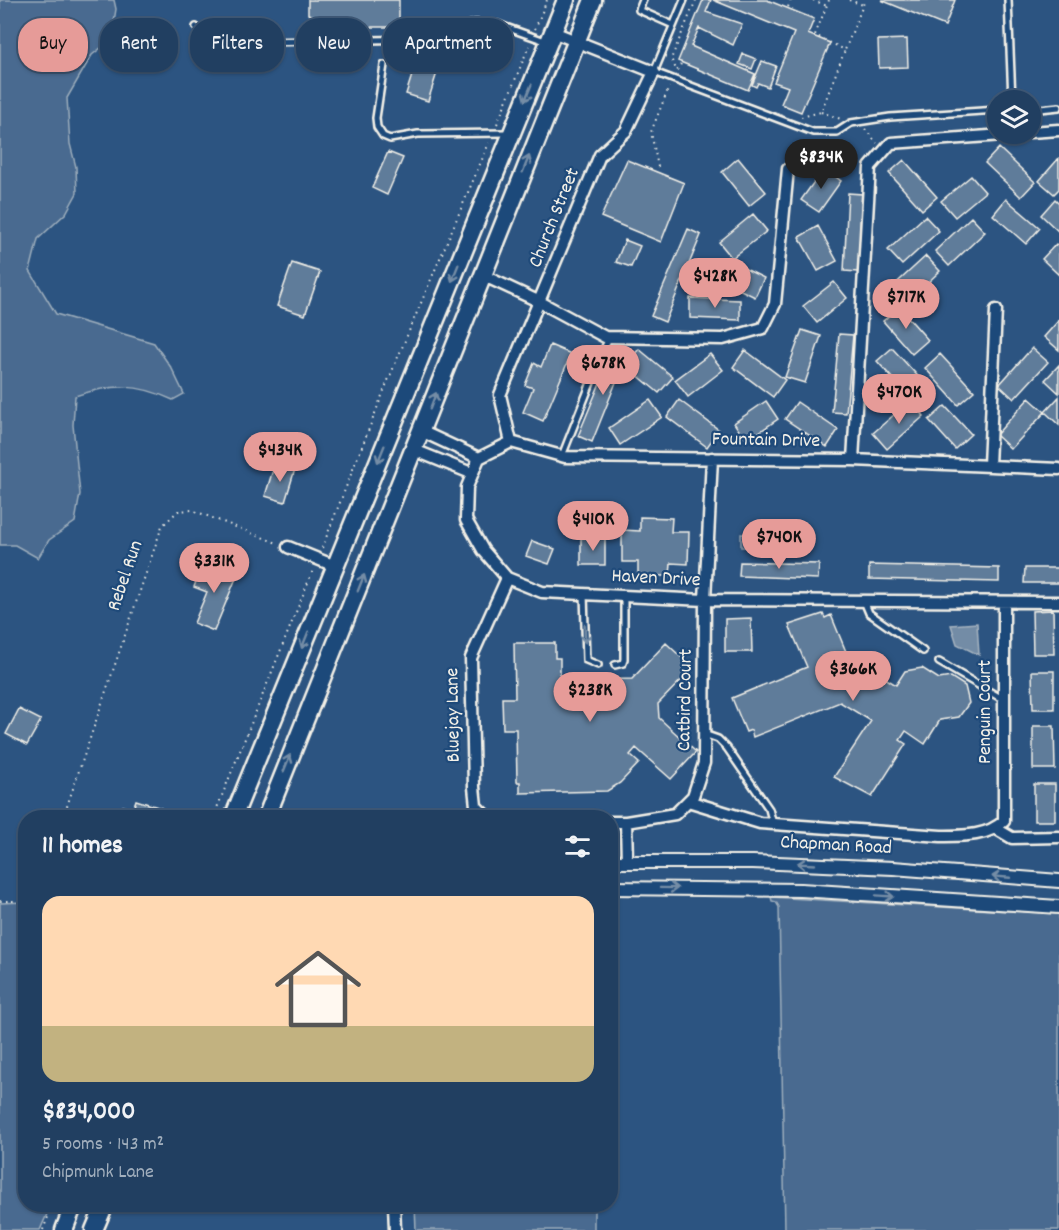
<!DOCTYPE html>
<meta charset="utf-8">
<style>
body{margin:0;font-family:Dekko,sans-serif;background:#2d4a6a;color:#f1f3f6;height:100vh;display:flex;flex-direction:column;font-size:22px;white-space:nowrap}
*{box-sizing:border-box;margin:0}
p{font-size:20px;color:#a2afbd}
.icon{flex:none;width:33px;height:33px;fill:none;stroke:currentColor;stroke-width:2;stroke-linecap:round;stroke-linejoin:round}
.map{position:relative;flex:1;overflow:hidden}
.panel{position:absolute;left:18px;top:810px;width:600px;height:402px;display:flex;flex-direction:column;background:#213f61;border-radius:24px;box-shadow:0 2px 4px #0004,0 0 0 2px #3e5876}
.panel>*{flex:none}
.hud{position:absolute;left:18px;top:18px;width:600px;height:54px;display:flex;gap:12px}
.buttons{position:absolute;left:987px;top:90px;display:grid;gap:12px}
.buttons a{display:grid;place-items:center;width:54px;height:54px;border-radius:50%;background:#213f61;box-shadow:0 2px 4px #0004,0 0 0 2px #3e5876;font-size:30px}
.price{position:absolute;translate:-50% -51px;padding:0 14px;border-radius:21px;background:#e69b98;color:#111;font-size:20px;line-height:39px;filter:drop-shadow(0 2px 3px #0008)}
.price::after{content:'';position:absolute;left:50%;top:36px;width:18px;height:14px;margin-left:-9px;background:inherit;clip-path:polygon(0 0,100% 0,50% 100%)}
.price.current{background:#222;color:#fff}
ul{padding:0;list-style:none}
li{display:grid;align-content:center;gap:12px;height:318px;padding:0 24px}
li+li{border-top:2px solid #3e5876}
li span{display:grid;place-items:center;height:186px;border-radius:18px;color:#555}
li>.icon{margin-inline-start:auto}
span .icon{width:108px;height:108px;fill:#fffc;stroke-width:1}
li b{font-size:26px}
h2{display:flex;justify-content:space-between;align-items:center;height:72px;padding:0 24px;font-size:26px}
.pill{padding:0 21px;border-radius:24px;background:#213f61;box-shadow:0 2px 4px #0004,0 0 0 2px #3e5876;font-size:21px;line-height:54px}
.pill.current{background:#e69b98;color:#111}
.map>svg:first-child{display:block}
</style>
<div class="map">
<svg width="1059" height="1230" viewBox="0 0 1059 1230">
<rect width="100%" height="100%" fill="#2c5481"/>
<filter id="ink" filterUnits="userSpaceOnUse"><feTurbulence type="fractalNoise" baseFrequency=".0167" numOctaves="2"/><feDisplacementMap in="SourceGraphic" scale="12" xChannelSelector="R" yChannelSelector="G"/><feConvolveMatrix kernelMatrix="1 2 1 2 8 2 1 2 1" color-interpolation-filters="sRGB"/></filter>
<g filter="url(#ink)">
<!-- green -->
<path fill="#496b90" stroke="#9eaebc" stroke-width="1.5" d="M0 0H114L116 9 111 40 92 55 67 98 70 144 76 167 77 193 66 213 38 239 30 271 56 314 154 343 172 369 184 394 173 400C137 383 112 384 75 396L73 425 80 494 75 522 49 540 38 558 15 545H0Z
M741 534 777 535V548L741 547Z
M771 897 1059 914V1230H785L779 907 776 902 772 901Z
M25 902 26 1204 51 1205 40 1230H0V903Z
M415 1205H594V1230H416Z"/>
<!-- water -->
<path fill="#738ca6" stroke="#a7b4c0" stroke-width="1.5" d="M977 623 979 655 957 644 951 625Z"/>
<!-- building -->
<path fill="#5e7b9a" stroke="#f4f1e8" stroke-width="1.5" d="M308 0H399V27H311L314 16 308 14Z
M703 0H711L706 12 742 24 733 45 699 28 691 46 755 74 748 90 678 61Z
M713 0H767L814 19 808 34 830 43 801 112 781 104 788 87 774 82 794 33Z
M881 0H955L945 26Z
M907 39 908 67 879 68 878 40Z
M419 53 441 60 428 101 406 94Z
M743 54 756 59 752 69 739 64Z
M762 61 776 66 768 87 758 83 756 87 752 85Z
M999 148 1035 182 1021 197 985 163Z
M388 152 403 158 387 195 372 188Z
M738 158 766 192 749 206 722 172Z
M1059 158V189L1054 194 1039 181Z
M627 160 684 183 661 242 601 217Z
M904 160 937 197 922 210 889 173Z
M824 168 841 181 819 212 801 200Z
M971 176 985 192 955 217 941 201Z
M848 193 862 194 858 272 844 271Z
M1006 199 1040 228 1026 244 993 215Z
M1055 199 1059 203V232L1041 215Z
M753 214 767 231 732 258 719 242Z
M925 216 939 231 902 265 888 250Z
M971 217 985 232 949 266 935 251Z
M818 226 837 261 818 271 799 237Z
M688 229 701 235 665 322 651 316Z
M625 240 640 246 631 267 616 262Z
M1056 244 1059 247V275L1042 259Z
M926 256 940 271 904 305 889 290Z
M729 261 764 278 755 297 720 280Z
M292 263 320 272 305 315 277 306Z
M834 282 847 298 817 323 803 306Z
M690 298 740 300V320L690 318Z
M899 307 928 340 912 354 883 321Z
M1059 320V350L1044 337Z
M802 330 821 336 805 383 785 377Z
M839 334 853 335 846 413 832 412Z
M550 345 571 354 543 421 523 412 533 388 525 385 534 363 541 367Z
M892 348 926 385 910 398 877 361Z
M1032 348 1048 362 1014 399 999 385Z
M614 349 627 355 592 442 578 436Z
M639 349 673 377 659 393 625 365Z
M745 350 785 380 773 397 733 367Z
M710 354 723 370 688 397 675 380Z
M940 354 974 391 958 405 925 368Z
M1059 365V393L1045 380Z
M1059 397V425L1045 412Z
M1029 398 1045 412 1011 449 996 435Z
M650 400 662 417 620 445 609 428Z
M679 400 719 430 707 447 667 417Z
M911 400 924 416 887 449 873 433Z
M766 401 778 419 746 441 734 423Z
M797 402 838 430 827 447 785 419Z
M945 406 971 434 955 449 929 420Z
M275 463 295 469 285 502 265 496Z
M640 517 672 518 671 532H689L688 564 671 563 670 576H638V562H622V530L640 531Z
M581 538H605V565H581Z
M532 541 555 549 549 564 526 556Z
M740 562 819 564 818 579 739 576Z
M221 564 239 571 214 631 194 623 207 592 194 587 202 565 218 571Z
M869 565 999 568V582L869 579Z
M1025 568H1059V583H1024Z
M1053 610 1054 654H1033L1032 611Z
M823 614 825 618 831 615 847 654 896 685 905 671 922 668 939 679 951 677 965 686 969 703 959 717 940 720 925 744 906 731 900 740 906 744 872 797 834 777 871 721 840 702 753 737 751 730 746 732 732 698 807 667 789 625Z
M751 618 752 652H725V619Z
M514 643H555V658H560V694H577V680L632 679 666 643 693 668 658 704 659 718 696 752 671 779 636 748 630 755 639 763 620 783 607 791 520 793V782H517L516 729H503L502 698H515Z
M1032 671H1054V709H1033Z
M19 709 41 720 27 745 6 734Z
M1033 726H1054L1055 769H1033Z
M1034 784H1055V821H1034Z
M136 800 161 808 157 818H119L123 806 133 809Z"/>
<g fill="none" stroke-linecap="round" stroke-linejoin="round">
<!-- service casing -->
<g stroke="#f4f1e8" stroke-width="10">
<path id="service" d="M643 0 639 10 673 25
M684 0 654 72 813 132H837L851 123 890 117 998 110
M1008 0 1012 100
M196 27 214 43 423 39 475 23 497 24 548 42
M384 65 376 118 377 127 383 136 390 139 418 134 507 133
M1030 110 1059 107
M562 456 609 337
M584 594 586 660 598 665
M864 601 869 613 923 651
M939 662 1004 700
M615 665 623 663 624 659V596
M704 734 718 739 727 748 769 809 773 824"/>
</g>
<!-- minor casing -->
<g stroke="#f4f1e8" stroke-width="15">
<path id="minor" d="M553 32 654 72 626 131 600 155 500 395 511 442 479 458 467 487 466 520 483 550 507 578 542 592 705 600 1059 602
M1030 132 1059 130
M482 275 540 302 605 337 723 339 763 328 775 304 788 169
M421 431 479 458
M511 442 565 457 853 460 1059 469
M414 450 471 473
M853 460 870 167 891 143 1017 134
M989 465 996 310
M288 547 335 566
M688 801 760 823 941 836C962 836 987 837 1004 821V603
M488 818 476 806 474 787 471 658 507 578
M610 822H626L627 862
M626 822 675 814 693 796 704 763 705 600 712 458
M995 828 1012 838 1059 837
M394 1204 395 1230"/>
</g>
<!-- tertiary casing -->
<g stroke="#f4f1e8" stroke-width="16">
<path id="tertiary" d="M610 862H753L893 868 1059 881
M610 888 801 890 1059 907"/>
</g>
<!-- primary casing -->
<g stroke="#f4f1e8" stroke-width="21">
<path id="primary" d="M233 818 566 0
M266 818 593 0
M64 1230 74 1204
M94 1230 105 1204"/>
</g>
<!-- path -->
<path stroke="#f4f1e8" stroke-width="2" stroke-dasharray="1.5 4.5" stroke-linecap="butt" d="M813 0 827 6
M829 0 815 35 845 50 865 0
M849 0 863 5
M788 7 791 0
M535 29 547 0
M681 64 677 71 671 59 696 0
M821 112 841 119
M801 117 821 112 845 50
M497 124 529 46
M865 129 877 143
M658 167 651 132 669 87
M322 548 387 383 489 143
M63 818 162 526 178 511 192 510 277 543
M213 818 313 570
M0 901H26
M43 1230 53 1204"/>
<!-- service -->
<use href="#service" stroke="#1f4a7a" stroke-width="5"/>
<!-- minor -->
<use href="#minor" stroke="#1f4a7a" stroke-width="10"/>
<!-- tertiary -->
<use href="#tertiary" stroke="#1f4a7a" stroke-width="12"/>
<!-- primary -->
<use href="#primary" stroke="#1f4a7a" stroke-width="16"/>
</g>
<!-- one-way arrows -->
<defs><path id="oneway-shaft" d="M-6 0H5M1.5-3L5.5 0L1.5 3" fill="none" stroke-width="1.6" stroke-linecap="round" stroke-linejoin="round" transform="scale(1.5)"/></defs>
<g stroke="#748da6">
<use href="#oneway-shaft" transform="translate(528 93) rotate(112)"/>
<use href="#oneway-shaft" transform="translate(526 164) rotate(-68)"/>
<use href="#oneway-shaft" transform="translate(455 273) rotate(112)"/>
<use href="#oneway-shaft" transform="translate(433 401) rotate(-69)"/>
<use href="#oneway-shaft" transform="translate(381 454) rotate(112)"/>
<use href="#oneway-shaft" transform="translate(361 583) rotate(-68)"/>
<use href="#oneway-shaft" transform="translate(585 634) rotate(88)"/>
<use href="#oneway-shaft" transform="translate(305 640) rotate(112)"/>
<use href="#oneway-shaft" transform="translate(287 763) rotate(-68)"/>
<use href="#oneway-shaft" transform="translate(806 864) rotate(-177)"/>
<use href="#oneway-shaft" transform="translate(1001 877) rotate(-175)"/>
<use href="#oneway-shaft" transform="translate(669 888) rotate(1)"/>
<use href="#oneway-shaft" transform="translate(885 896) rotate(4)"/>
</g>
</g>
<g text-anchor="middle" dominant-baseline="central" stroke-width="4.5" stroke-linejoin="round" paint-order="stroke">
<!-- street labels -->
<g font-size="20" fill="#f4f1e8" stroke="#1f4a7a">
<text transform="translate(555 218) rotate(-68)">Church Street</text>
<text transform="translate(766 441) rotate(1)">Fountain Drive</text>
<text transform="translate(126 576) rotate(-71)">Rebel Run</text>
<text transform="translate(656 579) rotate(3)">Haven Drive</text>
<text transform="translate(686 700) rotate(-89)">Catbird Court</text>
<text transform="translate(986 712) rotate(-90)">Penguin Court</text>
<text transform="translate(454 715) rotate(-91)">Bluejay Lane</text>
<text transform="translate(836 846) rotate(3)">Chapman Road</text>
</g>
</g>
</svg>
<div class="buttons">
<a><svg class="icon" aria-label="layers" viewBox="0 0 24 24"><path d="M12 4l9 5-9 5-9-5zM3 14l9 5 9-5"/></svg></a>
</div>
<b class="price current" style="left:821px;top:190px">$834K</b>
<b class="price" style="left:715px;top:309px">$428K</b>
<b class="price" style="left:906px;top:330px">$717K</b>
<b class="price" style="left:603px;top:396px">$678K</b>
<b class="price" style="left:899px;top:425px">$470K</b>
<b class="price" style="left:280px;top:483px">$434K</b>
<b class="price" style="left:593px;top:552px">$410K</b>
<b class="price" style="left:779px;top:570px">$740K</b>
<b class="price" style="left:214px;top:594px">$331K</b>
<b class="price" style="left:853px;top:702px">$366K</b>
<b class="price" style="left:590px;top:723px">$238K</b>
<div class="hud">
<a class="pill current">Buy</a>
<a class="pill">Rent</a>
<a class="pill">Filters</a>
<a class="pill">New</a>
<a class="pill">Apartment</a>
</div>
<section class="panel">
<h2>11 homes<svg class="icon" aria-label="filters" viewBox="0 0 24 24"><path d="M4 7h16M4 17h16"/><circle cx="9" cy="7" r="2"/><circle cx="15" cy="17" r="2"/></svg></h2>
<ul>
<li><span style="background:linear-gradient(#ffd9b3 70%,#c2b280 0)"><svg class="icon" aria-label="home" viewBox="0 0 24 24"><path d="M3 11l9-7 9 7M6 9v11h12V9"/></svg></span><div><b>$834,000</b><p>5 rooms · 143 m²</p><p>Chipmunk Lane</p></div></li>
</ul>
</section>
</div>
